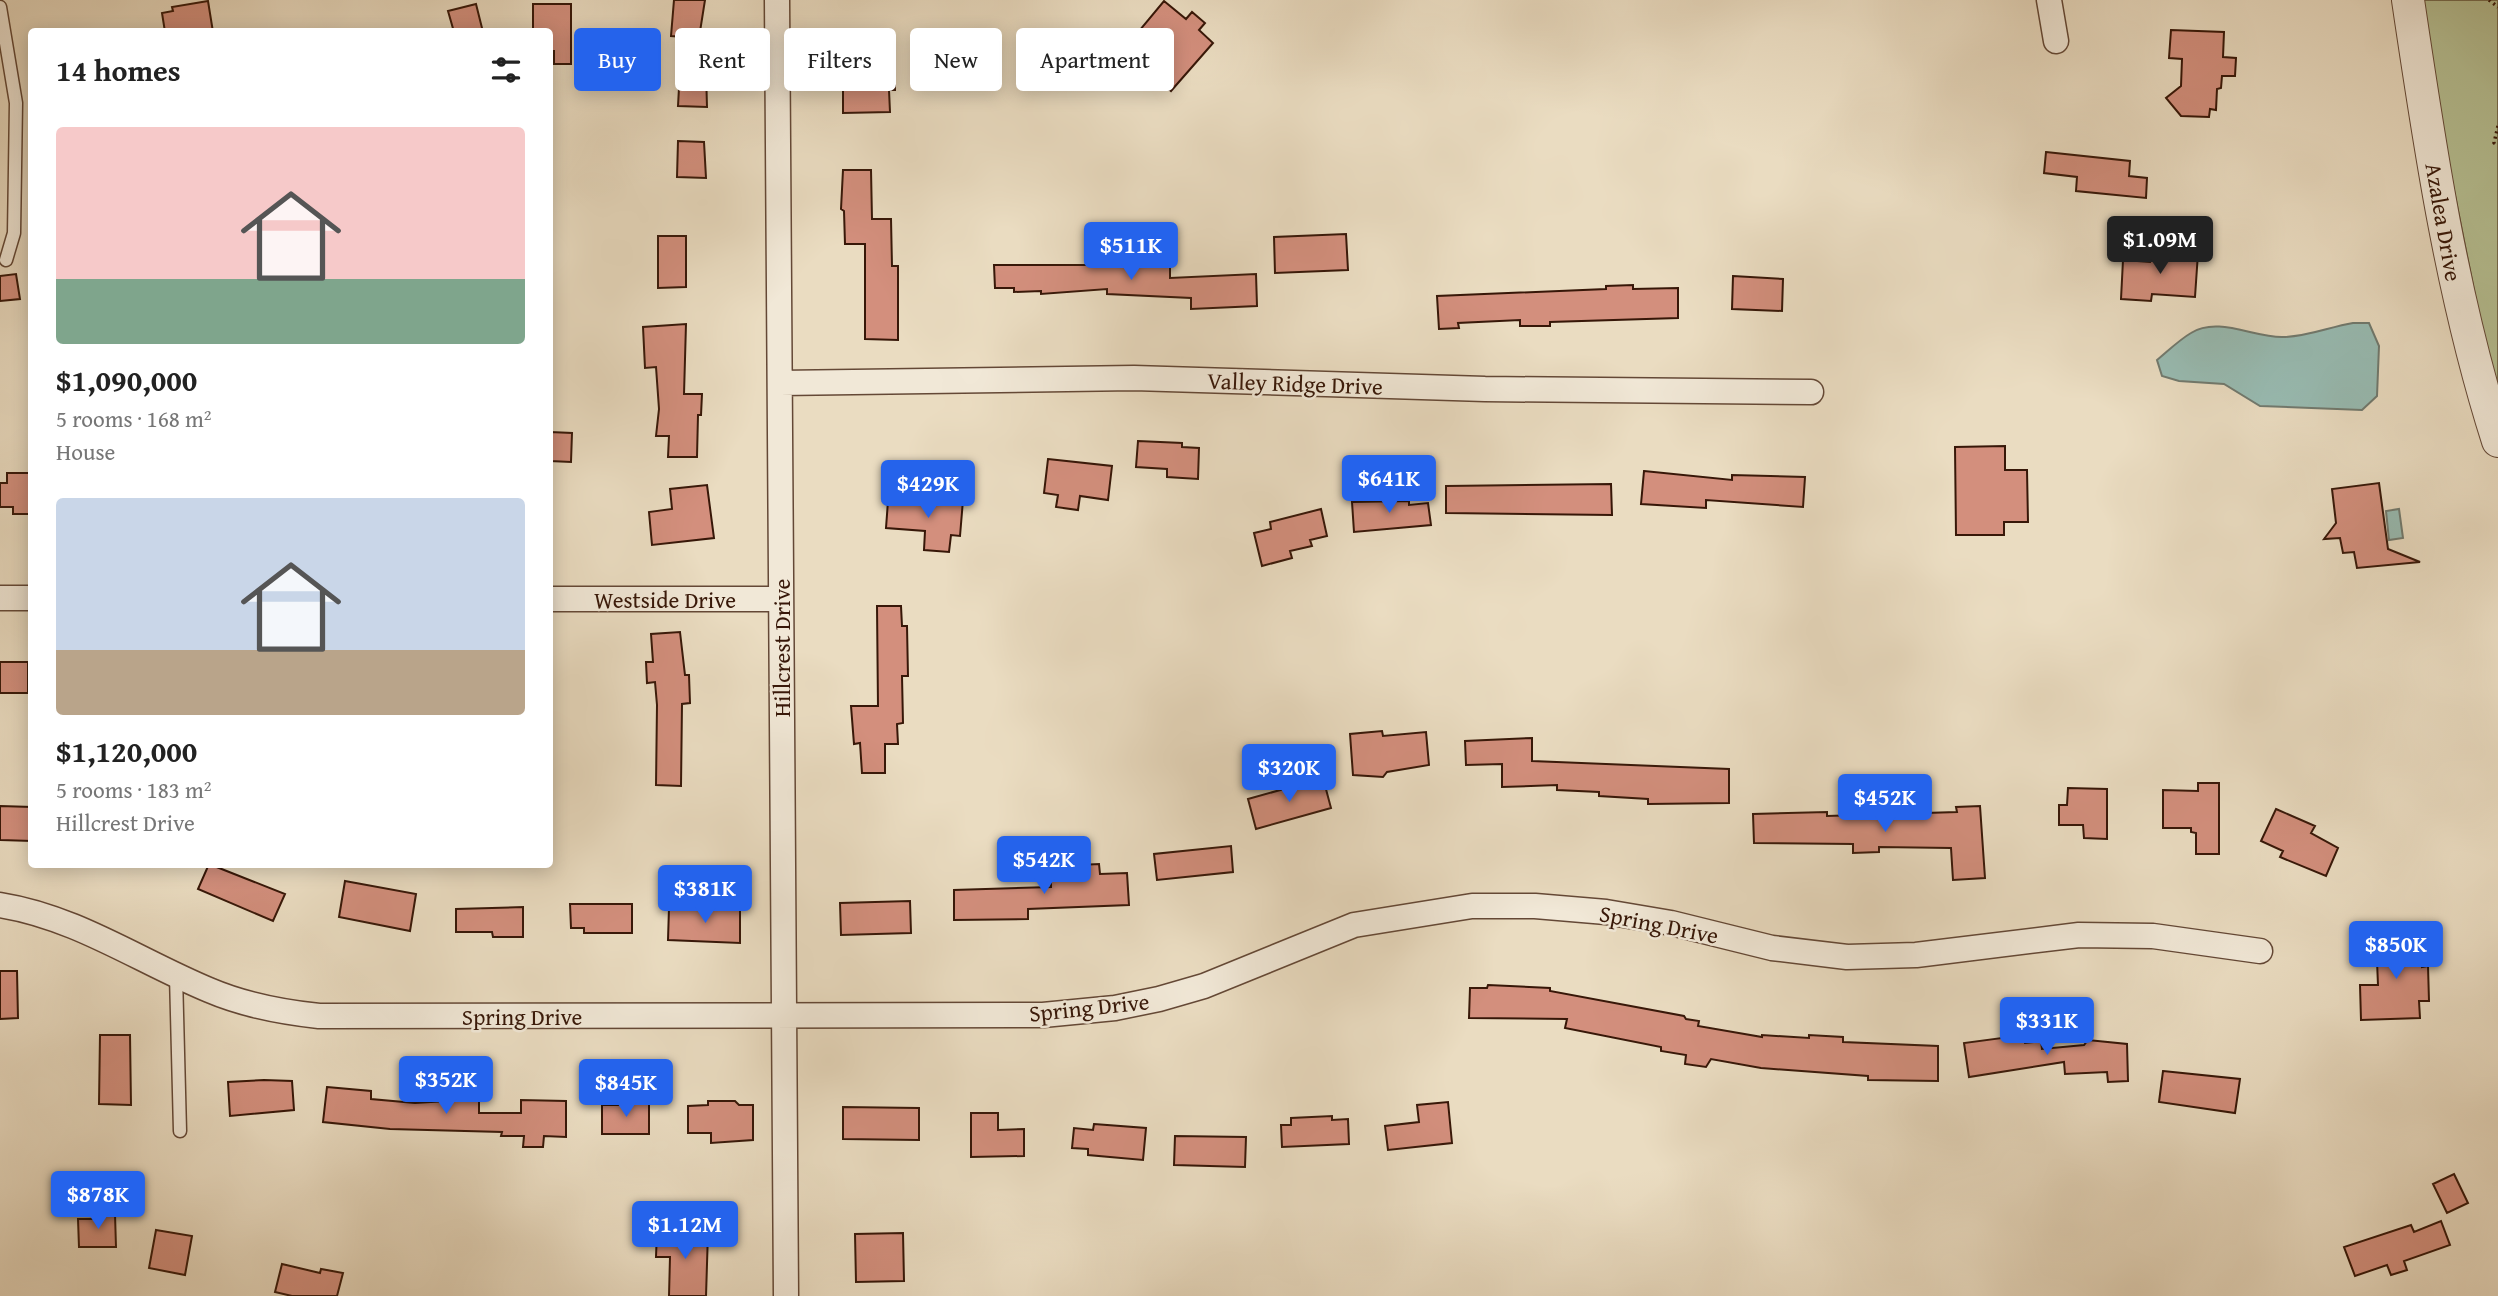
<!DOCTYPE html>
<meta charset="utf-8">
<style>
body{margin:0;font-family:"Gentium Book Plus",serif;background:#f6f6f6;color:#222;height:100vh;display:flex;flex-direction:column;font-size:26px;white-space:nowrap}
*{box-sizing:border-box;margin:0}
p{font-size:23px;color:#767676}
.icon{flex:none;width:38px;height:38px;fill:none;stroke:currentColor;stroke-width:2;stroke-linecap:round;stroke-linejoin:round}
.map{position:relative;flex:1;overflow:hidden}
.details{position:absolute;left:28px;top:28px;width:525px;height:840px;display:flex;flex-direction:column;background:#fff;border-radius:7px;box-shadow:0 4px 18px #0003}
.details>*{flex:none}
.top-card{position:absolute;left:574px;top:28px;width:665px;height:63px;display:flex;gap:14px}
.price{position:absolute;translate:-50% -60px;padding:0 16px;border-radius:7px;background:#2563eb;color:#fff;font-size:23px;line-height:46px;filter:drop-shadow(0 2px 4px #0008)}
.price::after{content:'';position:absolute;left:50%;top:42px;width:21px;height:16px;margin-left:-10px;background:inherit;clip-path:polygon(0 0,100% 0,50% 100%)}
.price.active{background:#222;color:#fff}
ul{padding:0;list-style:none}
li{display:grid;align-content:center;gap:14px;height:371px;padding:0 28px}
li span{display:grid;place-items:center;height:217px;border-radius:7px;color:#555}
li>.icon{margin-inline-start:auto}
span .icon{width:126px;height:126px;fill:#fffc;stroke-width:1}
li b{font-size:30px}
h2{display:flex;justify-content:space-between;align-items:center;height:84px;padding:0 28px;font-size:30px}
.tag{padding:0 24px;border-radius:7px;background:#fff;box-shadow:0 4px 18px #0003;font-size:24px;line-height:63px}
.tag.active{background:#2563eb;color:#fff}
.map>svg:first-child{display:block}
</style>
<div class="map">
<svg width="2498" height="1296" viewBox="0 0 2498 1296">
<rect width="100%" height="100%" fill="#eadcc1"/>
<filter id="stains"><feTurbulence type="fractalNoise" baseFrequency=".00286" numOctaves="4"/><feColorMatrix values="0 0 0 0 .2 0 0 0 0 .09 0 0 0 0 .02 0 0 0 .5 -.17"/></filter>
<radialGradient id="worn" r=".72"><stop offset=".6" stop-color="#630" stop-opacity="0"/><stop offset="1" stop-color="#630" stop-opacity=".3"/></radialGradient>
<!-- green -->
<path fill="#b6c093" stroke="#766c4e" stroke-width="2" d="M2416 0H2498V395L2490 371Z"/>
<!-- water -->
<path fill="#98bcb3" stroke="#717a6f" stroke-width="2" d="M2353 323H2369L2379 346 2377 396 2362 410 2260 406 2224 384 2179 381 2162 376 2157 360C2168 351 2179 340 2191 333 2218 316 2255 338 2283 337 2307 337 2329 327 2353 323Z
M2399 509 2403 538 2389 540 2386 511Z"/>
<!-- building -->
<path fill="#d38f7d" stroke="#371708" stroke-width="2" d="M674 0H705L699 38 671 36Z
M208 1 213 32H165L162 13 173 11 172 7Z
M1164 1 1186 19 1192 12 1205 23 1199 30 1213 43 1171 91 1141 65 1157 46 1139 31Z
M476 4 483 32H454L448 11Z
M533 4H571V64H554V51H550V32H533Z
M2171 30 2224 32 2223 57 2236 58 2235 76H2222L2221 88 2217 89 2216 110 2210 109 2209 117 2181 116 2166 98 2181 86 2182 59 2169 58Z
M894 40 895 90H889L890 112 843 113V87H859L858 41Z
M581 63 610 64 609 87 581 86Z
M680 70 706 71 707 107 678 106Z
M678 141 704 142 706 178 677 177Z
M2046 152 2130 161 2129 176 2147 178 2146 198 2076 191 2077 177 2044 173Z
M843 170H871L872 219H891L892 266H898V340L865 339V244H845L844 211 841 209Z
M1346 234 1348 270 1275 273 1274 237Z
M658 236H686V287L658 288Z
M2151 250 2198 253 2195 297 2152 294 2151 301 2121 299 2123 260 2150 262Z
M1117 255H1139V264L1170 265V278L1256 274 1257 306 1191 309V298L1107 294V289L1041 294V291L1014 292V288H995L994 265H1117Z
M16 274 20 299 0 301V276Z
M1733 276 1783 279 1782 311 1732 309Z
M1633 285V289L1678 288V318L1550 322V326H1520V320L1458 323 1459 328 1439 329 1437 296 1606 289V286Z
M686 324 684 394H702L701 415H698L697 457H668L669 436H656L659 409 656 367 645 368 643 327Z
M550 432 572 433 571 462 550 461Z
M1138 441 1182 443V447L1199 448 1198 479 1167 477V469L1136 467Z
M2005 446V470H2027L2028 522H2004V535H1956L1955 447Z
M1048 459 1112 466 1108 500 1080 496 1078 510 1056 507 1058 495 1044 493Z
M1644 471 1732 480V475L1805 477 1803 507 1706 500V508L1641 504Z
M7 473H32L29 514H13V507H0V483H7Z
M2379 483 2388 549 2420 562 2357 568 2354 552 2343 553 2340 538 2324 539 2336 523 2332 489Z
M1611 484 1612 515 1446 513V486Z
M707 485 714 538 652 545 649 512 672 509 670 489Z
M935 498 963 500 960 536 951 535 949 552 924 550 925 531 886 528 888 501 934 502Z
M1409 501V505L1428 503 1431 525 1354 532 1352 502Z
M1321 509 1327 536 1310 540 1312 546 1290 551 1292 558 1262 566 1254 533 1271 529 1270 522Z
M877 606H901L902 626H907L908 676H902L903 723 897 724 898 744H885V773H862L860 743 854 744 851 706H878Z
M680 632 685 675H689L690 703 682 704 681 786 656 785 657 705 655 682 647 683 646 662H653L651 634Z
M0 662H28V693H0Z
M1382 731 1383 736 1426 732 1429 765 1387 772 1383 777 1353 775 1350 734Z
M1532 738V761L1729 769V803L1648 804V799L1599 796V792L1557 790V785L1502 787V764L1466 765 1465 741Z
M1323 778 1331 808 1256 829 1248 799Z
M2198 783H2219V854H2196V833L2191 832V828H2163V790L2198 791Z
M2068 788 2107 789V839L2084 838 2083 825H2059V805H2067Z
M0 806 32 807V841L0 840Z
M1980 806 1985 878 1953 880 1951 848 1879 847V852L1853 853V844L1754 843 1753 814 1827 812V816L1957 812 1956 807Z
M2276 809 2315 826 2311 833 2338 848 2326 876 2280 857 2283 851 2261 841Z
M1231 846 1233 872 1157 880 1154 854Z
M209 864 285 894 273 921 198 889Z
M1099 864 1100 874 1127 873 1129 905 1028 909V919L954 920V890L1051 887V879L1080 877 1079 865Z
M345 881 416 894 410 931 339 917Z
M910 901 911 933 841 935 840 903Z
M570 904H632V933H584V928H571Z
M523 907V937H493L492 932H456V909Z
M669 908 740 909V943L668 940Z
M2413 935V938L2421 937 2422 967 2428 966 2429 1001H2419L2420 1018 2361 1020 2360 985H2378L2376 936Z
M0 971H17L18 1018 0 1019Z
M1488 985 1550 988V991L1684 1016 1686 1019 1699 1021 1698 1026 1762 1037V1035L1809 1038V1035L1843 1037V1042L1938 1046V1081L1868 1080V1076L1761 1068 1711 1059 1706 1067 1685 1064 1686 1055 1661 1051V1047L1565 1028 1567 1019 1469 1018 1470 988H1487Z
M100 1035H130L131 1105 99 1104Z
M2024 1035 2025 1043 2041 1041 2042 1049 2084 1045 2088 1040 2127 1044 2128 1081 2108 1082 2107 1072 2065 1074 2064 1062 1969 1077 1964 1043Z
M2163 1071 2240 1079 2235 1113 2159 1102Z
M264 1080 292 1081 294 1110 230 1116 228 1082Z
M327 1087 371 1091V1099L415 1103 479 1099V1113H521V1100L566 1101V1137L544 1136 543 1147H523L524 1136H501L502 1132 390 1129 323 1122Z
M631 1101 649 1102V1134H602V1105H630Z
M708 1101H735L739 1105H753V1140L711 1143V1133H688V1106L708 1105Z
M1448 1102 1452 1143 1388 1150 1385 1126 1419 1122 1417 1105Z
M843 1107 919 1108V1140L843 1139Z
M971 1113H998V1130L1024 1129V1156L971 1157Z
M1332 1116V1120L1348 1119 1349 1144 1282 1147 1281 1125H1291V1118Z
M1094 1124 1146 1128 1143 1160 1088 1155V1149L1072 1148 1074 1128 1093 1130Z
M1175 1136 1246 1137 1245 1167 1174 1165Z
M2454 1174 2468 1203 2447 1213 2433 1184Z
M94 1214H115L116 1247H79L78 1219H94Z
M2441 1221 2450 1245 2404 1261 2407 1270 2391 1275 2387 1265 2355 1276 2344 1247 2411 1225 2414 1232Z
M156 1230 192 1236 185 1275 149 1268Z
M657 1230 708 1232 706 1296H669L670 1257H656Z
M903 1233 904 1281 856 1282 855 1234Z
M282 1264 320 1273 321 1269 343 1273 337 1296H292L275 1292Z"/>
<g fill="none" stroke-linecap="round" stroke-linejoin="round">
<!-- service casing -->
<g stroke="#644836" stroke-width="15">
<path id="service" d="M0 7 16 103 14 233 6 260
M176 975 180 1131"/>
</g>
<!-- minor casing -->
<g stroke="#644836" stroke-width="27">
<path id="minor" d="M777 0 786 1296
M2049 0 2056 41
M780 383 1134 378 1485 389 1811 392
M0 598H32
M550 599H781
M0 905C76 917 139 961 209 990 244 1005 281 1012 319 1016L1043 1015 1115 1008 1159 999 1204 986 1354 925 1472 906H1535L1606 912 1671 923 1772 948 1847 957 1916 955 2079 935 2153 936 2260 951"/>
</g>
<!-- tertiary casing -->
<g stroke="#644836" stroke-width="34">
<path id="tertiary" d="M2408 0C2430 149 2452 297 2498 441"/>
</g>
<!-- path -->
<path stroke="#371708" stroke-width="3.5" stroke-dasharray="2 3.5" stroke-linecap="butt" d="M2489 0 2498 7
M2498 126 2494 143 2498 145"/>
<!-- service -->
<use href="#service" stroke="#f1e8d7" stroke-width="12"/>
<!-- minor -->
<use href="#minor" stroke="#f1e8d7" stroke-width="24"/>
<!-- tertiary -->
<use href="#tertiary" stroke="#f1e8d7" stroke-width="32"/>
</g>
<g text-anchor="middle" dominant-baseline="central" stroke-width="5" stroke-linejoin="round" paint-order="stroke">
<!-- street labels -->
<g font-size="23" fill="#371708" stroke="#f1e8d7">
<text transform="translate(2444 222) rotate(80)">Azalea Drive</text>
<text transform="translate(1295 383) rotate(2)">Valley Ridge Drive</text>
<text x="665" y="599">Westside Drive</text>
<text transform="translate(781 648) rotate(-90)">Hillcrest Drive</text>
<text transform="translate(1659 924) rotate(11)">Spring Drive</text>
<text transform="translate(1089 1007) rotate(-6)">Spring Drive</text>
<text x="522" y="1016">Spring Drive</text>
</g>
</g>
<rect width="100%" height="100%" filter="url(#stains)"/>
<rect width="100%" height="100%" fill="url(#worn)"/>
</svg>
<b class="price active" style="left:2160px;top:276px">$1.09M</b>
<b class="price" style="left:1131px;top:282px">$511K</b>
<b class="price" style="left:1389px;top:515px">$641K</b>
<b class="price" style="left:928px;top:520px">$429K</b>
<b class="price" style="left:1289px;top:804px">$320K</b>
<b class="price" style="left:1885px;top:834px">$452K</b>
<b class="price" style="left:1044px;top:896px">$542K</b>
<b class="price" style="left:705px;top:925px">$381K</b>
<b class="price" style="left:2396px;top:981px">$850K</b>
<b class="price" style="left:2047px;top:1057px">$331K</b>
<b class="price" style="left:446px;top:1116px">$352K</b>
<b class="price" style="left:626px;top:1119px">$845K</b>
<b class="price" style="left:98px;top:1231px">$878K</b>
<b class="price" style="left:685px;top:1261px">$1.12M</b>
<div class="top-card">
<a class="tag active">Buy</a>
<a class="tag">Rent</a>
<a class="tag">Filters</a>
<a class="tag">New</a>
<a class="tag">Apartment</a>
</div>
<section class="details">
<h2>14 homes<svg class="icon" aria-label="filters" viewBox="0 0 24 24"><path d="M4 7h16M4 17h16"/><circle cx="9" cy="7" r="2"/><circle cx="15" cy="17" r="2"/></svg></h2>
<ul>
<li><span style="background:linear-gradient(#f6c9c9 70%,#7fa58c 0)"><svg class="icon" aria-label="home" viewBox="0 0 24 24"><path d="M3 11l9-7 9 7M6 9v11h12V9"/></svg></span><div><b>$1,090,000</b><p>5 rooms · 168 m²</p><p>House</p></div></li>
<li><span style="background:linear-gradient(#c9d6e8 70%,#b9a48a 0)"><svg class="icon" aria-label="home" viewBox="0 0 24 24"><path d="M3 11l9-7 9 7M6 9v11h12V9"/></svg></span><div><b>$1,120,000</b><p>5 rooms · 183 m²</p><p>Hillcrest Drive</p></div></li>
</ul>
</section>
</div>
